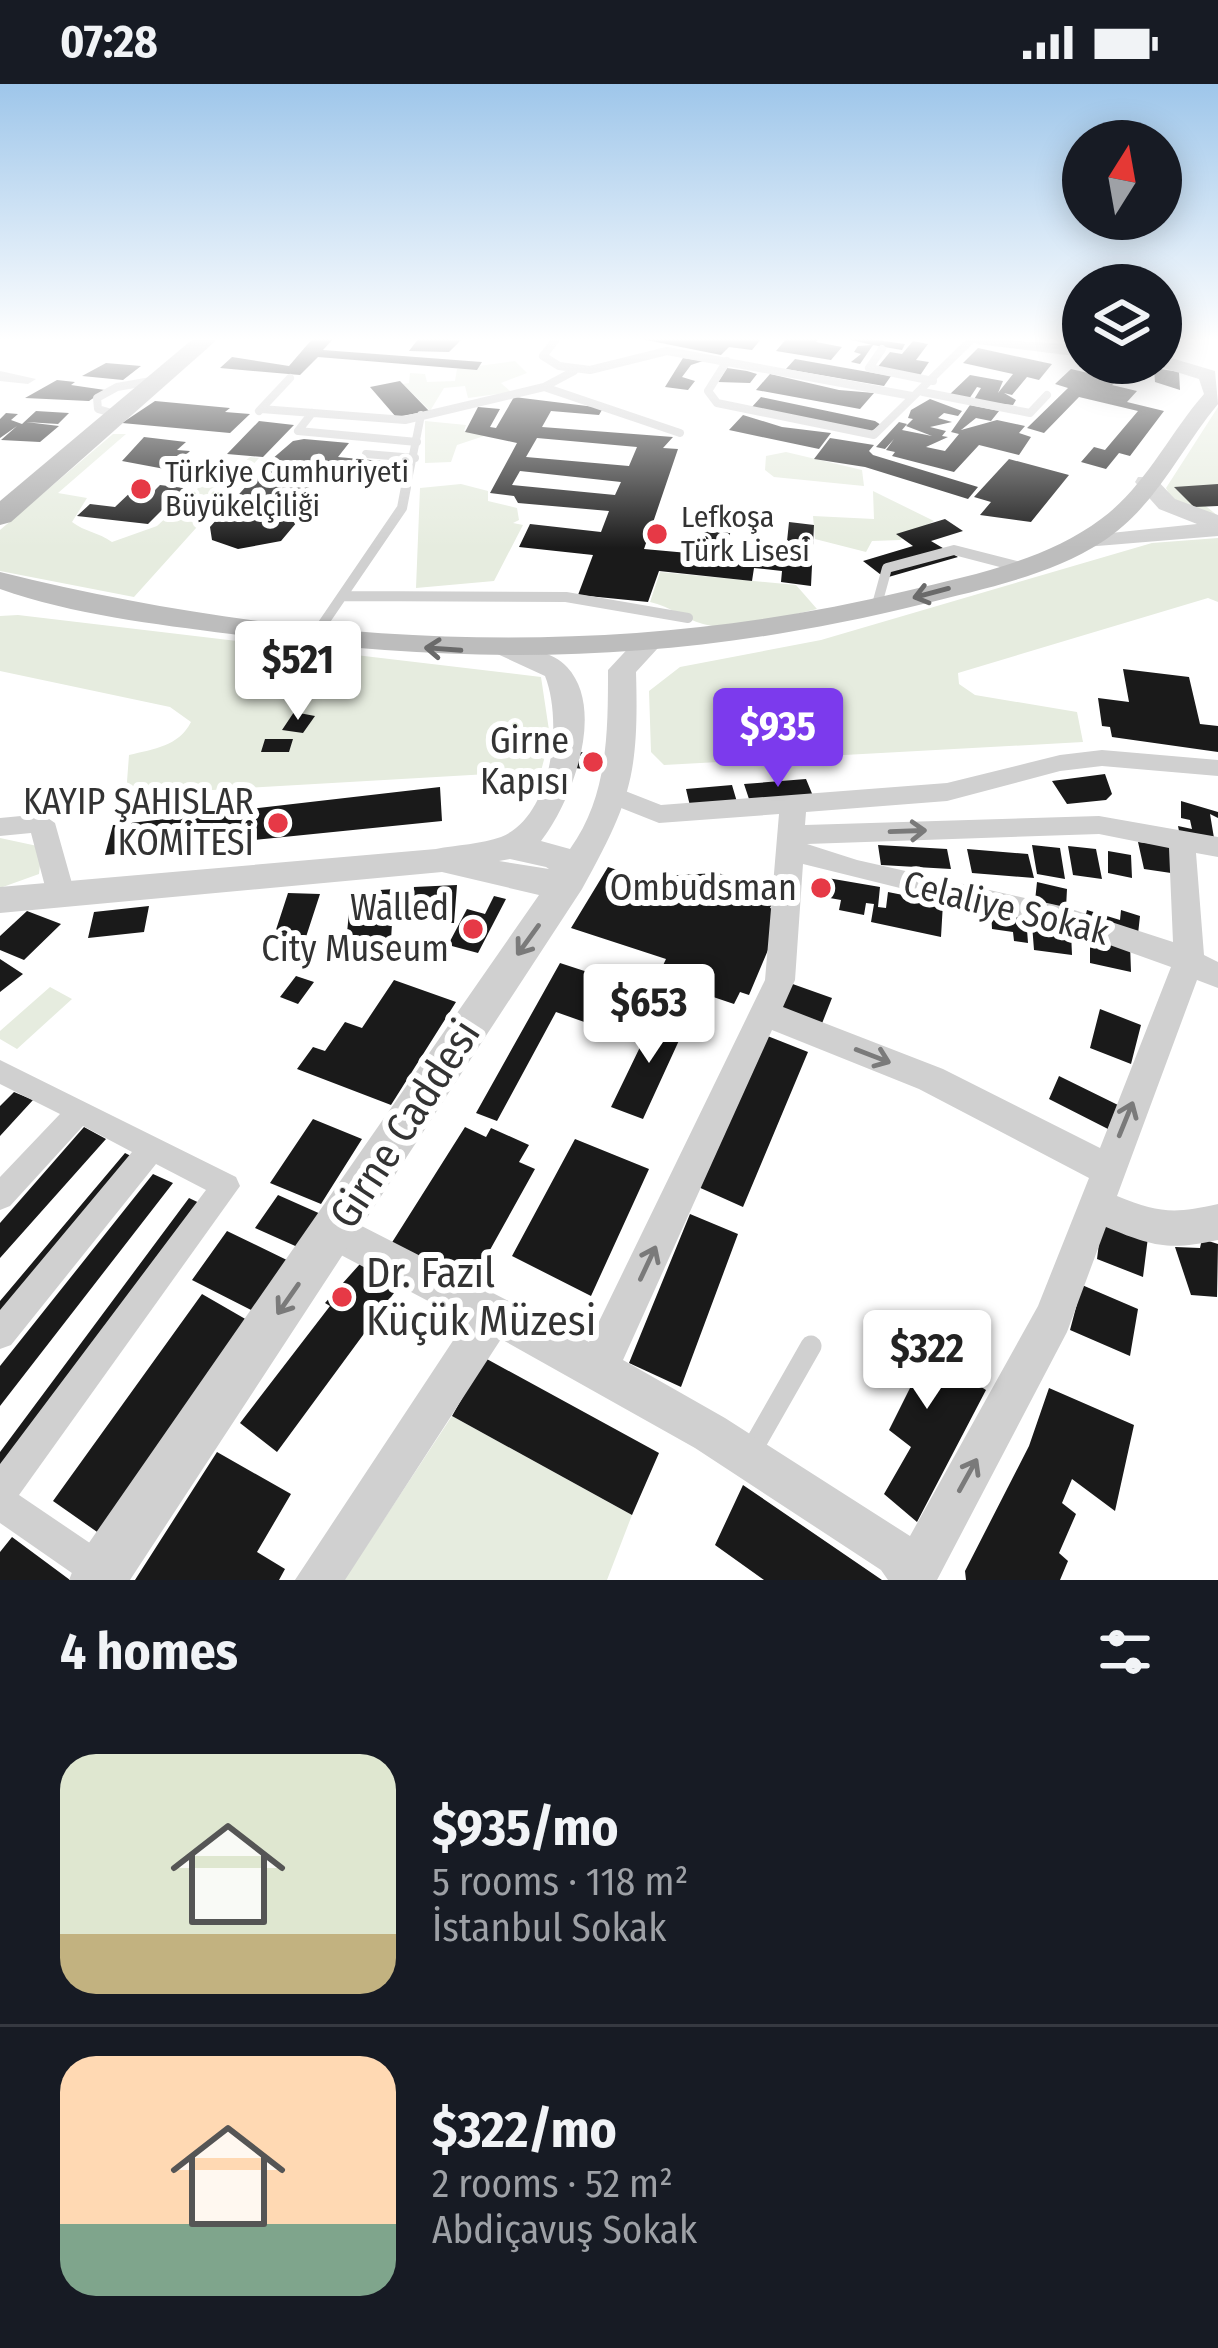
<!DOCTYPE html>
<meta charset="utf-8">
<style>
body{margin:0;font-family:"Fira Sans Condensed",sans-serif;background:#242831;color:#f1f3f6;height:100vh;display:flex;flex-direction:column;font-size:45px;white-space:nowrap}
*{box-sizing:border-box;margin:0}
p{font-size:39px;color:#9ea1a6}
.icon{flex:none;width:66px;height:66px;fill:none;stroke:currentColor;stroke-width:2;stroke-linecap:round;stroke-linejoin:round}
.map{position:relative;height:1496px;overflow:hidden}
.side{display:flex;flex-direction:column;background:#171b24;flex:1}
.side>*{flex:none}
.needle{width:78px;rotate:11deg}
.tools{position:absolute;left:1062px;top:36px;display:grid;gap:24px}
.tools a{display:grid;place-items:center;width:120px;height:120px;border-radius:50%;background:#171b24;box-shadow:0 6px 30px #0003;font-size:60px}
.price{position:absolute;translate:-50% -102px;padding:0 27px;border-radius:12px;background:#fff;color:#222;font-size:39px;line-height:78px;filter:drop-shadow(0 3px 6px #0008)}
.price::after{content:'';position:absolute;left:50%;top:72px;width:36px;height:27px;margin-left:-18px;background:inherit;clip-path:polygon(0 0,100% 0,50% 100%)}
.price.on{background:#7c3aed;color:#fff}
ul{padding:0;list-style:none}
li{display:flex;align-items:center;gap:36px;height:300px;padding:0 60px}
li+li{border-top:3px solid #363941}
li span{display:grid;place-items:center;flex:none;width:336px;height:240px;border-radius:36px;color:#555}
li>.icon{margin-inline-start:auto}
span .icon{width:144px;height:144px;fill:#fffc;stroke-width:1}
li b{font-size:51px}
h2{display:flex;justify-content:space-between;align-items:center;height:144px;padding:0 60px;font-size:51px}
.status{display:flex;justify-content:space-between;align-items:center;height:84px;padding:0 60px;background:#171b24;direction:ltr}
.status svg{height:33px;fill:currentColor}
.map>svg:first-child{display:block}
</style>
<div class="status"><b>07:28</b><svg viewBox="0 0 49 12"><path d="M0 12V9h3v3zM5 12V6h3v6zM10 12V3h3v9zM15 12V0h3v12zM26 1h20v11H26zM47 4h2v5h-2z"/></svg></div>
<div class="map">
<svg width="1218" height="1496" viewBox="0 0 1218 1496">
<rect width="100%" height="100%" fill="#fff"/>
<!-- green -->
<path fill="#e6ecdf" d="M515 277 527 289 501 299 511 308 468 314 465 302 444 304 430 327 403 300 409 299 410 289 425 290 427 298 455 297 457 285Z
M1218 323V402L1185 405 1218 432 1174 419 1166 404Z
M425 337 466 341 464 347 487 351 457 361 451 378 425 379Z
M113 350H126L58 409 87 414 72 438C85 448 98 448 112 458L157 442 210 393H226L250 373 259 374 134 513 0 487V446Z
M786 368 862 386 864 402 774 393 765 386 766 372Z
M461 400 488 407V417L517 424 519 436 513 439 523 441 494 497 416 504 420 404Z
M873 407 934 437 900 456 872 457 866 468 815 455 813 432 874 435Z
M1218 454V518L1208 514 958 589 959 600 975 611 1077 628 1083 658 664 681 651 668 649 607 680 583 821 556 1152 459Z
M660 488 796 501 817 525C784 532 737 550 703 540 684 535 670 522 650 518Z
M18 531 541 593 550 653 541 687 126 711 129 671C154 665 179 662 191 638L170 623 0 587V532Z
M0 754 42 763 39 790 0 804Z
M50 903 72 915 17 965 0 955V947Z
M452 1332 632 1431 607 1496H344Z"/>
<!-- building -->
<path fill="#1a1a1a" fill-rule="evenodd" d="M313 254H334L323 266 482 278 477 286 318 273 300 291 220 284 232 273 289 282Z
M419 254H438L461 256 449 268 409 267Z
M636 254H762L752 266 729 263 721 271Z
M787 254H819L816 258 842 263 831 276 776 267Z
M844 254H864L905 260 902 266 873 261 860 280 851 278 861 270 854 268 858 262 872 261Z
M913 257 928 260 916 276 929 278 919 293 876 285 890 268 902 270Z
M978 264 1052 280 1039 296 1027 293 1012 311 1004 309 1016 316 1013 321 973 317 981 304 977 303 969 315 949 311 970 291 1003 297 998 309 1013 290 963 279Z
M683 274 703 277 691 281 682 293 695 297 688 306 665 303Z
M795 275 891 292 884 302 786 285Z
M106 279 141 282 123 296 82 292Z
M727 284 747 287 757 290 750 299 718 298Z
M1154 284 1179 288 1180 306 1155 298Z
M1071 285 1118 296 1112 301 1137 307 1127 318 1164 327 1130 372 1119 369 1106 385 1081 378 1094 363 1105 366 1138 327 1079 313 1044 349 1027 344 1068 304 1055 300Z
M770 290 839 306 874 309 860 325 756 306Z
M57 296 75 298 71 301 105 306 89 317 25 314Z
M400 297 429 327 396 333 370 303Z
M514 313 603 324 599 331 551 327 542 343 673 353 663 364 678 365 644 465 699 470 709 430 733 433 726 472 785 477 789 438 814 441 811 502 781 498 782 487 754 484 752 497 659 487 648 518 578 511 593 471 519 463 530 440 601 448 609 427 518 419 514 412 490 409 517 359 465 348 478 323 500 325 490 343 496 344ZM537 354 637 363 629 382 526 373ZM520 387 621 398 615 411 512 401Z
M761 313 875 337 881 341 870 348 751 324Z
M930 315 962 327 958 332 944 329 938 334 952 338 930 343 946 347 942 352 948 353 926 363 945 367 959 350 951 348 970 321 999 327 991 337 976 334 961 346 997 336 1025 342 1019 349 1031 353 1019 371 979 361 954 388 892 372 895 368 886 366 894 355 885 365 876 363 899 338 907 340 902 346 932 352 906 342 913 335 908 334 911 326Z
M155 317 230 324 225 328 250 330 230 349 122 339Z
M36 327 69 329 58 340 26 338 59 342 40 358 1 356 17 342 0 354V335L6 329 18 330 11 336 22 340Z
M743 331 782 343 831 349 819 365 729 346Z
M259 337 294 341 263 373 227 370Z
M144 353 186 358 177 366 190 367 170 386 122 377Z
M830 354 874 361 869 367 873 371 978 403 968 415 865 383 814 375Z
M304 355 349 359 338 373 392 378 377 398 331 393 314 399 282 437 297 438 281 457 238 465 212 456 210 443 264 382 293 357Z
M1009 375 1069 391 1031 438 980 431 991 418 974 413Z
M1218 400V422L1194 423 1174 403Z
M160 401 184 404 148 440 77 432 90 420 115 423 135 404 155 406Z
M945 435 963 447 931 457 958 473 885 494 863 477 913 462 896 450Z
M1123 585 1189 593 1200 640 1218 642V668L1112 653 1110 643 1102 642 1098 614 1129 618Z
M294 628 315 632 303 649 282 646Z
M265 655H293L289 668H261Z
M579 668 611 671 607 688 575 684Z
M1105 690 1112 710 1106 716 1067 720 1052 697Z
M806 695 813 712 750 718 744 700Z
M732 701 737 718 690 722 686 705Z
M440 703 442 737 105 771 113 741Z
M1181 717 1218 728V734L1210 730 1215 760 1180 752 1178 742 1192 745 1190 736 1181 734Z
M1138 758 1172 762 1171 789 1144 785Z
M878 761 947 765 951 785 881 781Z
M1032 761 1060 764 1065 795 1037 790Z
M1068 762 1096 765 1102 795 1073 791Z
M967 765 1028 770 1034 794 972 789Z
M1108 767 1131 771 1132 794 1108 789Z
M608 783 639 793 718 789 778 807 770 824 784 828 749 911 740 908 734 920 657 894 666 875 571 844Z
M816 792 880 803 878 823 886 824 888 808 943 819 941 853 871 838 874 820 866 819 864 831 839 826 841 816 813 811Z
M1037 798 1067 805 1066 824 1035 817Z
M457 801 454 839H441V829L411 830 414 803Z
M394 805 391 856 346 859 351 808Z
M288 809 320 810 305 856 273 855Z
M494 812 506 815 478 869 448 861 467 825 485 830Z
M149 822 144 848 88 854 94 828Z
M991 826 1026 832 1028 859 1014 857 1013 848 992 845Z
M1087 826 1120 836 1121 826 1140 832 1138 850 1085 834Z
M27 827 61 840 24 876 0 866V852Z
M1032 840 1071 848 1072 871 1034 866Z
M1090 852 1130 860 1131 888 1090 879Z
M0 875 23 890 0 908Z
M560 879 612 896 590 940 556 928 497 1037 476 1029Z
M296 892 314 898 298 920 280 913Z
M394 896 456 918 391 1021 297 985 313 963 325 967 345 938 362 944Z
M787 898 832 914 821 942 775 925Z
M1100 925 1141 941 1131 980 1090 964Z
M657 928 687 939 643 1035 611 1023Z
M765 951 808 968 743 1123 696 1102Z
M1059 992 1118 1021 1108 1045 1049 1015Z
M14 1008 33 1016 0 1052V1022Z
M313 1035 362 1055 321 1120 270 1099Z
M84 1043 106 1055 0 1174V1139Z
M465 1043 486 1053 491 1044 529 1061 519 1078 535 1085 471 1200 391 1160Z
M575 1055 649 1085 591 1212 512 1172Z
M125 1069 147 1080 0 1259V1217Z
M153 1090 173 1099 0 1322V1282Z
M278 1111 323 1131 302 1165 255 1144Z
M189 1114 210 1124 0 1401V1368Z
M690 1130 738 1150 681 1303 629 1279Z
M1102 1136 1148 1153 1143 1193 1097 1175Z
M227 1147 293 1179 259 1230 192 1196Z
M1202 1155 1218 1160 1217 1213 1191 1211 1175 1163 1200 1164Z
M368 1171 405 1194 277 1368 240 1339 330 1222 325 1219Z
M1082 1201 1138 1225 1130 1272 1070 1246Z
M202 1210 254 1240 110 1457 53 1417Z
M887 1226 972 1284 967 1294 986 1306 917 1438 884 1410 911 1363 889 1346 918 1288 871 1255Z
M485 1274 659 1369 632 1431 452 1332Z
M1049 1304 1134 1341 1115 1427 1072 1395 1062 1419 1076 1430 1059 1469 1068 1477 1060 1496H966L965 1487 1029 1362Z
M217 1368 291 1410 257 1468 285 1485 279 1496H135Z
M743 1401 882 1496H764L715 1461Z
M12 1453 70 1496H0V1468Z"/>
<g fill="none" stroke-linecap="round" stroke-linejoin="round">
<!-- service-far2 -->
<path stroke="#d0d0d0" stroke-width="8" d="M557 254 543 272 559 282 590 286 667 267 912 312
M882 265 869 284 933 297
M727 277 708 307 717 319 874 351 973 254
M544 303 680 349
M923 308 1030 329 1047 311
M261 325 405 336 544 303 574 287
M259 327 290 294
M312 329 298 347 417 358
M118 331 98 325 97 314 117 303 157 296
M366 370 415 374
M406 406 421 331"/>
<!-- service-far1 -->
<path stroke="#d0d0d0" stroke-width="10" d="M343 512 566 513 688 534
M876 524 887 484 954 466 1020 483
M314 553 402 424 406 403"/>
<!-- service -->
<path stroke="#d0d0d0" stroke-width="21" d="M750 1369 811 1262"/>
<!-- pedestrian -->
<path fill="#d0d0d0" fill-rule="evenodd" d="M0 976 236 1093 240 1102 19 1411 115 1476 120 1489 117 1496H82L0 1439V1380L206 1106 156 1080 11 1261 0 1265V1226L132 1068 83 1042 10 1122 0 1126V1093L60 1030 0 1000Z"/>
<!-- minor -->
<path fill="#d0d0d0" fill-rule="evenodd" d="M0 287 36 295 28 300 0 297Z
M1102 666 1218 676V692L1102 682 1060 687 947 717 806 728 805 741 1099 732 1218 753V773L1196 769 1204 871 1218 878V904L1197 896 1117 1112C1159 1129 1174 1130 1218 1120V1156C1168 1167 1152 1162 1106 1143L1067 1248 937 1496H888L881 1486 695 1364 501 1255 345 1496H295L466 1237 322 1161 317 1148 322 1135 335 1130 348 1135 589 1258 765 896 779 730 659 739 606 718 602 712 606 706 615 703 661 721 947 699 1060 671ZM1099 750 1169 764 1173 858 1065 823 857 776 807 760ZM803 780 1065 845 1171 883 1100 1064 943 985 783 923 795 896ZM772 946 919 1005 1089 1094 1038 1222 910 1452 725 1334 623 1276Z
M42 730 55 739 75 810 71 818H51L47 810 31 749 0 752V734Z"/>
<!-- tertiary -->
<path fill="#d0d0d0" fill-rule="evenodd" d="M1138 393H1154L1175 415 1218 431V452L1073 464V454L1082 452 1197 440 1159 425 1135 398Z
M644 556 658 564 636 588C639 690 631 717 582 805L130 1496H69L77 1476 539 811 442 788 0 829V803L436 765C456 761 482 760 501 753 553 732 563 637 545 592L493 568 507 560C527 565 553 567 567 583 607 626 571 719 541 757L570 765C608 712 608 649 608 586L634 558ZM510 775 546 783 549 785 499 777Z"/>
<!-- secondary -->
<path fill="#bdbdbd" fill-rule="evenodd" d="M967 254 1083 261V273L977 260Z
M1161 271 1215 287 1218 320C1179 367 1155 424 1102 458 1049 492 983 505 923 520 679 580 479 583 231 550 154 540 74 531 0 505V488C299 562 605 580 906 507 972 491 1045 477 1101 435 1145 403 1169 350 1204 310L1199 295 1154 281 1161 279Z"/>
<!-- primary -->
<path fill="#ababab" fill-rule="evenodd" d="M194 254H219L11 438 0 441V417Z"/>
</g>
<!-- one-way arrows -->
<defs><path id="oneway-shaft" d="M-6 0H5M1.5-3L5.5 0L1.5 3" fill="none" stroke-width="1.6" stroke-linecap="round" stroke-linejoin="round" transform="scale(3)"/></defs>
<g stroke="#6a6a6a">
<use href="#oneway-shaft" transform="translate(931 509) rotate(165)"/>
<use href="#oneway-shaft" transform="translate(443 565) rotate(-176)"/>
</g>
<g stroke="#7a7a7a">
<use href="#oneway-shaft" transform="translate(908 747) rotate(-2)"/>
<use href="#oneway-shaft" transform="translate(528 856) rotate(126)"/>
<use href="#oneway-shaft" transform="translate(873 972) rotate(21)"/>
<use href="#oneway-shaft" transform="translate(1126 1035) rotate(-68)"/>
<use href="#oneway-shaft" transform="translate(648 1179) rotate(-65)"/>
<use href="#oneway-shaft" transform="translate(288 1215) rotate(125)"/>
<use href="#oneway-shaft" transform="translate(968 1391) rotate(-61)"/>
</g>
<!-- sky -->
<linearGradient id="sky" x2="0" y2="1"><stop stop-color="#9ec6ea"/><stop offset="0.55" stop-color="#fff"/><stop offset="1" stop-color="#fff" stop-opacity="0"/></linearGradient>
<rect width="1218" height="464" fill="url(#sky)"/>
<!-- markers -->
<g fill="#e63946" stroke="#fff" stroke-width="4.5">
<circle cx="141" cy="405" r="12"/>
<circle cx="657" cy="450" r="12"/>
<circle cx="593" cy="678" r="12"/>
<circle cx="278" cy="739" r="12"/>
<circle cx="821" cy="804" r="12"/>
<circle cx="473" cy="845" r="12"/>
<circle cx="342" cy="1213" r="12"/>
</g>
<g text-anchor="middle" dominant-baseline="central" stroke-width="12" stroke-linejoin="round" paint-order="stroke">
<!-- far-poi labels -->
<g font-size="30" fill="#333" stroke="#fff" text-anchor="start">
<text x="165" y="388">Türkiye Cumhuriyeti<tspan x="165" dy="34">Büyükelçiliği</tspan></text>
<text x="681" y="433">Lefkoşa<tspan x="681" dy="34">Türk Lisesi</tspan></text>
</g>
<!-- poi labels -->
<g font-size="36" fill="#333" stroke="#fff" text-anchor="end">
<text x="569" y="657">Girne<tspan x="569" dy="41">Kapısı</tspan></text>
<text x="254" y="718">KAYIP ŞAHISLAR<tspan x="254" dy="41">KOMİTESİ</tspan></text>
<text x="797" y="804">Ombudsman</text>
<text x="449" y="824">Walled<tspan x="449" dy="41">City Museum</tspan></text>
</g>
<!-- street labels -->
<g font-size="36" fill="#333" stroke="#fff">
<text transform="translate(1006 824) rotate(14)">Celaliye Sokak</text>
</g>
<!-- near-street labels -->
<g font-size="42" fill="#333" stroke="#fff">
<text transform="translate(405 1040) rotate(-57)">Girne Caddesi</text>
</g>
<!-- near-poi labels -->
<g font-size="42" fill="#333" stroke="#fff" text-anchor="start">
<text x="366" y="1189">Dr. Fazıl<tspan x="366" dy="48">Küçük Müzesi</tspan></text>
</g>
</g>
</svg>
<div class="tools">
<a><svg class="needle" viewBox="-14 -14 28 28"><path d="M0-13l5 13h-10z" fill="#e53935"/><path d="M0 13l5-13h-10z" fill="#9ea1a6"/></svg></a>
<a><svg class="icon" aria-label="layers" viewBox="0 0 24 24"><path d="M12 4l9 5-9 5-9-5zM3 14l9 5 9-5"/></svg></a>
</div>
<b class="price" style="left:298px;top:639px">$521</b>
<b class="price on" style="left:778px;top:706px">$935</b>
<b class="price" style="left:649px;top:982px">$653</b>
<b class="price" style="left:927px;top:1328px">$322</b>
</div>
<section class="side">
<h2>4 homes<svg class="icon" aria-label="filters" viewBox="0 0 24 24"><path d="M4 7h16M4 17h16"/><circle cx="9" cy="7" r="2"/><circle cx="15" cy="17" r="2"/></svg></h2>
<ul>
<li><span style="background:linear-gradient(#dfe7d0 75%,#c2b280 0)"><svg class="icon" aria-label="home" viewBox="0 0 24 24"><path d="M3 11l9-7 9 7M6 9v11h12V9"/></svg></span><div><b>$935/mo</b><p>5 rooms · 118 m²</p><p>İstanbul Sokak</p></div></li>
<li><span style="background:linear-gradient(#ffd9b3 70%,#7fa58c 0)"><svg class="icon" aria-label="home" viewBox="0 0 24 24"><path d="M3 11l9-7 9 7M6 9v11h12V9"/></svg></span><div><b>$322/mo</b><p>2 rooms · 52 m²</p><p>Abdiçavuş Sokak</p></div></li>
</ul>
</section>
